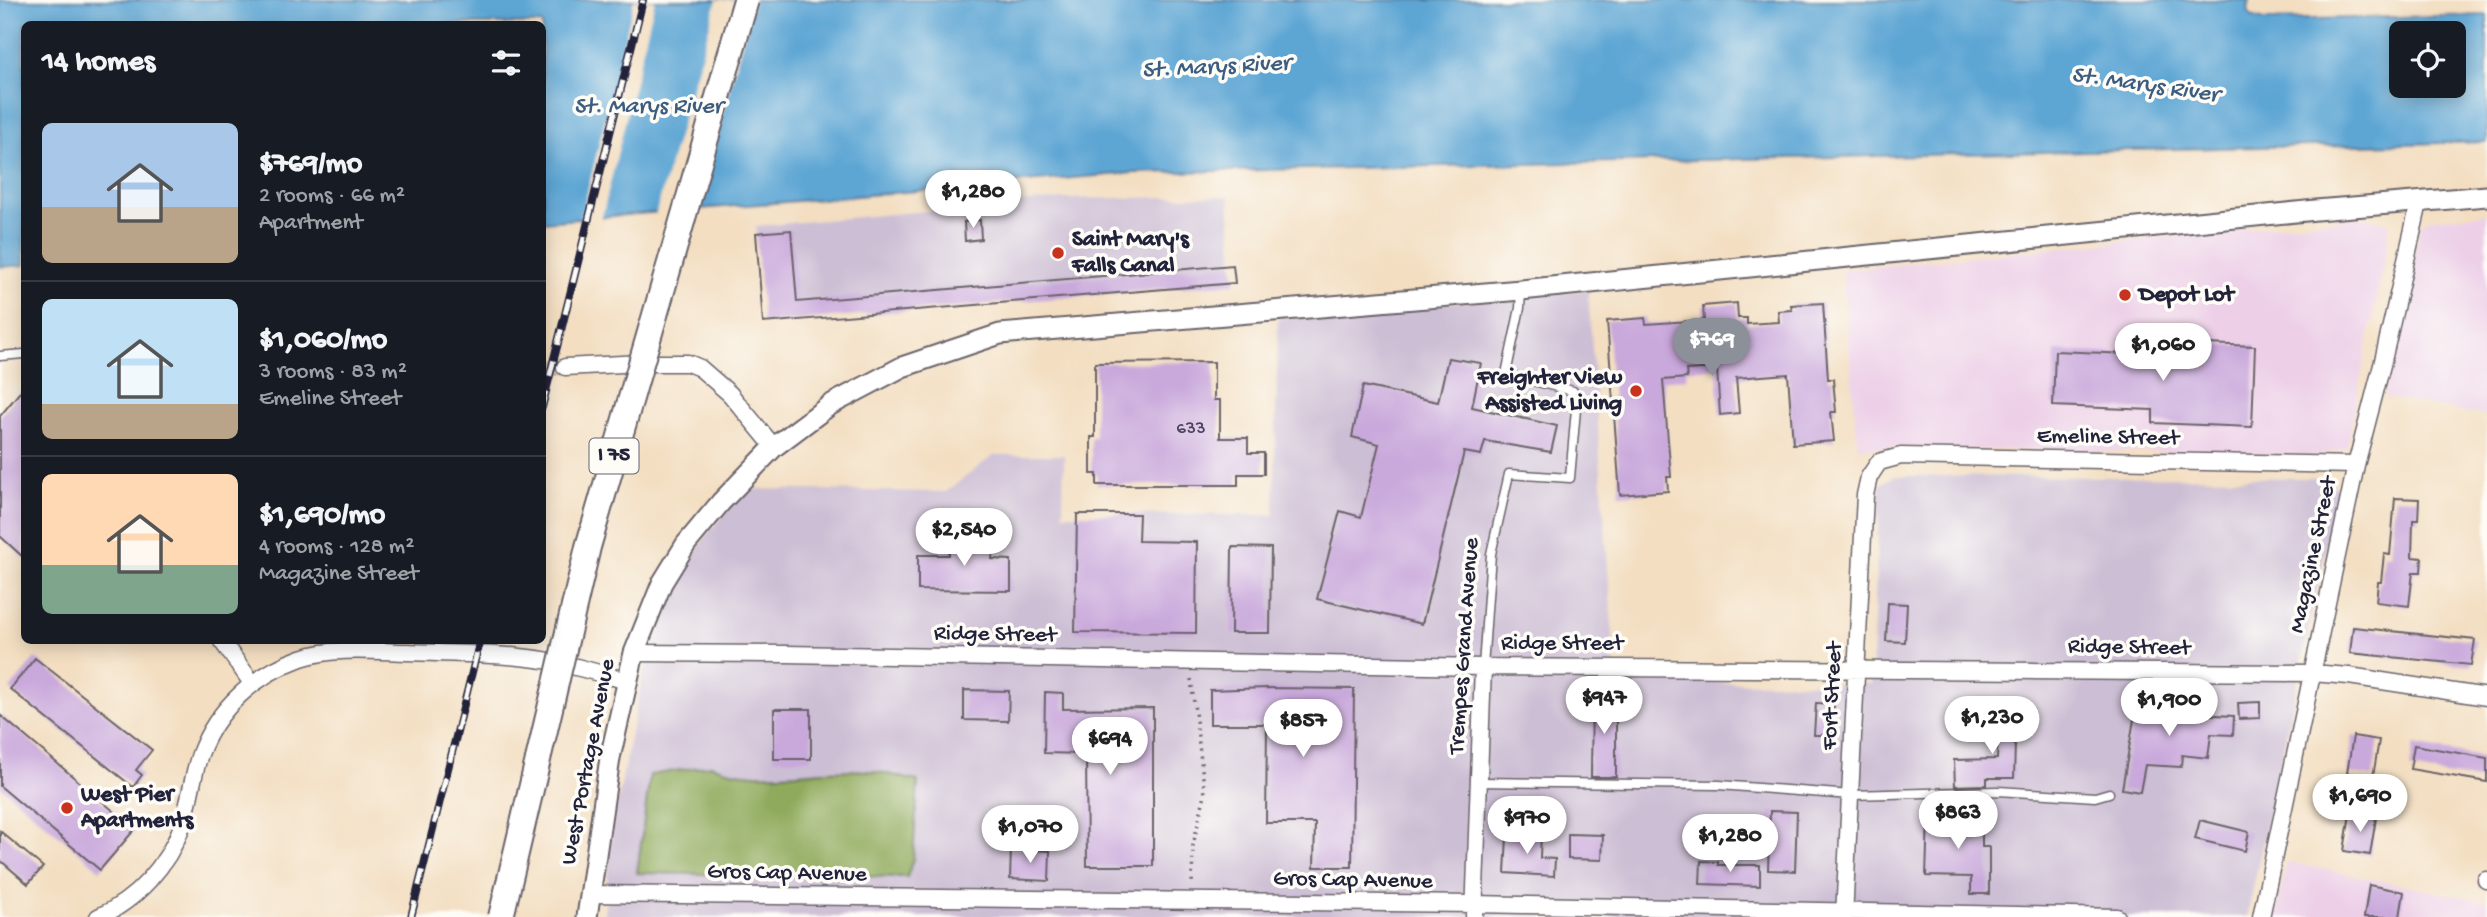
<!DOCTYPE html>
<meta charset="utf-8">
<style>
body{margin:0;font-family:"Gochi Hand",sans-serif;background:#242831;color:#f1f3f6;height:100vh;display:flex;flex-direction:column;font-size:26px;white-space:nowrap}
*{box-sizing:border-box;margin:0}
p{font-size:23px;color:#9ea1a6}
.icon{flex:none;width:38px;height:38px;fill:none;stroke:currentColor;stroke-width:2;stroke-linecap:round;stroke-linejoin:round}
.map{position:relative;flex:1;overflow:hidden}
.details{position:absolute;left:21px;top:21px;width:525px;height:623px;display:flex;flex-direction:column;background:#171b24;border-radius:10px;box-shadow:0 4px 18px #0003}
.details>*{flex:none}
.tools{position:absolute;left:2389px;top:21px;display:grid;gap:14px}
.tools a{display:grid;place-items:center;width:77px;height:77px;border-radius:10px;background:#171b24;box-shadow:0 4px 18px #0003;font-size:35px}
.price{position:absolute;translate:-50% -60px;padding:0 16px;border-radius:24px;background:#fff;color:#222;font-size:23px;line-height:46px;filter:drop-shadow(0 2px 4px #0008)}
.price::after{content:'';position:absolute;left:50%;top:42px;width:21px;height:16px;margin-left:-10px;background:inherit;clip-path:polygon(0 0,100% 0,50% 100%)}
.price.on{background:#8c9099;color:#fff}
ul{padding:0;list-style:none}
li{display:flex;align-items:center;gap:21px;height:175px;padding:0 21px}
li+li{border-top:2px solid #363941}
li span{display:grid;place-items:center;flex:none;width:196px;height:140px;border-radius:10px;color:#555}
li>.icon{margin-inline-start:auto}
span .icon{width:84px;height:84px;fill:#fffc;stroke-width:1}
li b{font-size:30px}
h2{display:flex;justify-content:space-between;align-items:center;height:84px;padding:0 21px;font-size:30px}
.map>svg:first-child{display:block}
</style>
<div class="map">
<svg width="2487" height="917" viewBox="0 0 2487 917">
<rect width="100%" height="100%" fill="#fdfcf7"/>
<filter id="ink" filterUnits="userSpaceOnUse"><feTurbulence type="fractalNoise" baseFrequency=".0143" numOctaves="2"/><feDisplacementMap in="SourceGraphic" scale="14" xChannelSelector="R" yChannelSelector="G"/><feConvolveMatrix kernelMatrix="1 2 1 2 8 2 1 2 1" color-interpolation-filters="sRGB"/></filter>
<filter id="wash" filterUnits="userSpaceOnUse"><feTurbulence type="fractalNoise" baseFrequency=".00686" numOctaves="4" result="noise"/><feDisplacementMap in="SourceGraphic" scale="28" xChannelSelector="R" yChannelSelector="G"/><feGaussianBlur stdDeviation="1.57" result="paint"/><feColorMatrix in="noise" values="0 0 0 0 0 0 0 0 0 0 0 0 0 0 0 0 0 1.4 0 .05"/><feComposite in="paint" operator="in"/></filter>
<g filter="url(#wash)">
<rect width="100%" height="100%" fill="#f3dec1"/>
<!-- built -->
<path fill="#edd0e8" d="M2487 214V416L2384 397 2421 224 2427 219Z
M2363 217 2388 223 2387 245 2347 447 2321 455 1858 447 1842 270Z
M2287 862 2487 902V917H2275Z"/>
<!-- industrial -->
<path fill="#ccbed4" d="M1229 196 1235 283 763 323 756 226 1064 199Z
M1588 290 1616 681 1871 684 1880 485 1894 476 2320 478 2339 488 2247 917H604L611 835 641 683 663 607 706 535 746 489 946 492 994 455H1064L1063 514 1274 515 1278 318Z"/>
<!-- forest -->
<path fill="#8faa5b" stroke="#58664b" stroke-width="2" d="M711 765C762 785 816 766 869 771 885 772 902 778 918 781L913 859 907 877 637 873 650 775Z"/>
<!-- water -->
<path fill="#5da6d4" stroke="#406488" stroke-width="2" fill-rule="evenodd" d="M0 0H2250L2248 10 2251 16 2264 20 2487 15V142L1133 173 543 222 542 24H24V265L0 267ZM2401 33H2454V86H2401Z"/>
<!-- pier -->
<path fill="#f3dec1" d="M634 0H655L601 221 580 222Z
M717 0H754L695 213 655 216Z"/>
<g id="blocks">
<!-- building -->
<path fill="#c9a8db" d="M980 220 981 239 965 241 964 222Z
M791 230 797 302 1233 265 1235 283 763 323 756 233Z
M1737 303 1738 318H1747V324L1779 322 1778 311 1792 310 1791 305 1823 303 1828 379H1833L1836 412H1831L1834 441 1793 444 1788 374 1736 378 1739 413 1720 415 1717 368 1686 370 1687 378 1663 380 1671 477H1667L1668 491 1620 495 1607 321 1645 318 1646 324 1704 320 1703 306Z
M2156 342 2255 346 2252 427 2153 423V410L2053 406 2055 351 2155 355Z
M1448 358 1481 363 1472 407 1557 426 1551 452 1485 441 1481 455 1464 452 1422 624 1317 599 1340 511 1361 517 1379 444 1352 437 1363 386 1438 402Z
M1214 362V400H1220V438H1248V453H1264V474H1238V485H1097V474H1091V437H1095V363Z
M24 387V558L0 536V416Z
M2395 498 2419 499 2418 520H2413L2412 557 2422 558 2421 572H2413L2409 606 2376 602 2378 582H2381L2384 554 2390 555Z
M1077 514H1139L1138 541 1197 542 1196 633 1075 632Z
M949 532H980L979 551H993L992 559 1011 560V591L918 590V555H949Z
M1232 547 1271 548 1270 633H1231Z
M1888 603 1907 604 1905 642 1886 641Z
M2353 627 2475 640 2471 665 2350 653Z
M35 658 152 750 136 770 142 775 133 787 10 689Z
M1267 688 1354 689 1352 867H1314L1315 823H1266L1267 724H1210V690Z
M964 690 1009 691 1008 721 964 720Z
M1045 692 1063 693V709L1153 708V866H1087L1086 754 1044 753Z
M1592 694 1616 695V777H1591Z
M2137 702 2178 709 2179 705 2196 706V714L2234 716 2233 735 2211 734 2208 758 2182 755 2181 767 2145 765 2140 792 2122 789Z
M2260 702V718L2239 719 2238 703Z
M1816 703 1834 704 1832 735H1814Z
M1999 707 2016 708 2014 778H1987V785L1955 786 1954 760 1997 759Z
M774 709H811V759H774Z
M0 715 135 829 100 870 0 786Z
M2353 736 2379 740 2373 777 2347 773Z
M2414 745 2487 758V782L2410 769Z
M1770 811 1797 812 1795 871 1768 870Z
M2350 814 2376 818 2370 855 2344 851Z
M1928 817 1982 819V847H1989V894H1971V877L1926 876Z
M2200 820 2249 832 2245 851 2195 839Z
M1524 830 1541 831 1540 858 1555 859 1554 876 1505 873 1507 836 1524 837Z
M0 831 43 867 28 884 0 860Z
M1568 834 1603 835 1602 860 1568 859Z
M1011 849 1050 851 1049 881 1010 879Z
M1701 861 1718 862V865H1760V886L1700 884Z
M2369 885 2404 892 2400 917H2364Z"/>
</g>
</g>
<g filter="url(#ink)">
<use href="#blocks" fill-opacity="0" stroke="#6b646a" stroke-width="2"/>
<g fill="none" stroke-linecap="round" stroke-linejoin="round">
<!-- minor-tunnel -->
<path stroke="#c9b8a6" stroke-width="16" stroke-dasharray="16 8" stroke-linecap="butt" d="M542 369 565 367"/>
<!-- service casing -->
<g stroke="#6b646a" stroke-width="11">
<path id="service" d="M0 356 24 354
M1483 667 1491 554 1509 474 1570 478 1576 409 1573 391 1506 374 1520 308 1521 291
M1479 782 1719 785 1851 795 1998 791 2095 797 2109 793"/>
</g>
<!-- minor casing -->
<g stroke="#6b646a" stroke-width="19">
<path id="minor" d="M565 367 641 363H688L700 368 730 394 774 447
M221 640 252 683
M634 653 786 654 1483 667 2312 673 2349 676 2487 697
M2486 880H2487
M589 894 1474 904 2117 917
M98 917C136 901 168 865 182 826 190 802 192 777 200 754 217 708 256 674 301 658 334 647 373 651 407 652 454 654 504 653 550 661 576 666 602 674 627 681
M1474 917 1483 667
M1844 917 1865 495 1869 477 1879 462 1901 456 2356 465
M2261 917 2356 465 2382 365 2419 203"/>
</g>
<!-- tertiary casing -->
<g stroke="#6b646a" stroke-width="23">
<path id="tertiary" d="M587 917 610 758 634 653 662 583 686 544 721 502 774 447 830 405 902 367 1000 334 1521 290 2316 210 2487 196"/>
</g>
<!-- path -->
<path stroke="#6b646a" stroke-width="3.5" stroke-dasharray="2 5" stroke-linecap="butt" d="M1191 679 1205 794 1193 845 1192 886"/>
<!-- service -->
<use href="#service" stroke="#fff" stroke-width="8"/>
<!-- minor -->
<use href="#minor" stroke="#fff" stroke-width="16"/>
<!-- tertiary -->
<use href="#tertiary" stroke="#fff" stroke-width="19"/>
<!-- rail casing -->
<g stroke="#22223b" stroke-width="8">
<path id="rail" d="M542 407 643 0
M411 917 480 640"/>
</g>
<!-- rail -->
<use href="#rail" stroke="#fdfcf7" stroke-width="5" stroke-dasharray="16" stroke-linecap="butt"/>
<!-- trunk-bridge casing -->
<g stroke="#6b646a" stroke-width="28" stroke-linecap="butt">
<path id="trunk-bridge" d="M501 917 588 547 746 0"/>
</g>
<!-- trunk-bridge -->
<use href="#trunk-bridge" stroke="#fff" stroke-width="24"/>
</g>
</g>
<!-- markers -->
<g fill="#c8321e" stroke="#fdfcf7" stroke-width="2.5">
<circle cx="1058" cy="253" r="7"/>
<circle cx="2125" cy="295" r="7"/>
<circle cx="1636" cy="391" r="7"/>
<circle cx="67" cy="808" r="7"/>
</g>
<g text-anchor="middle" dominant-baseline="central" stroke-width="7" stroke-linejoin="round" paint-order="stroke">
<!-- number labels -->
<g font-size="19" fill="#4c4463">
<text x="1191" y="429">633</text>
</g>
<!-- shield labels -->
<rect fill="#fdfcf7" stroke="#646373" stroke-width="2" x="589.5" y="438.5" width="49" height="35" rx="5"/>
<g font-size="21" font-weight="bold" fill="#22223b">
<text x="614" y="456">I 75</text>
</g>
<!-- poi labels -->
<g font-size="23" font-weight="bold" fill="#22223b" stroke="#fdfcf7" text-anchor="start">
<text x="1072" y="240">Saint Mary's<tspan x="1072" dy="26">Falls Canal</tspan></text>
<text x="2139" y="295">Depot Lot</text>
<text x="1622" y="378" text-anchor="end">Freighter View<tspan x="1622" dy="26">Assisted Living</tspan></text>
<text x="81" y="795">West Pier<tspan x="81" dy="26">Apartments</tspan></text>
</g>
<!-- street labels -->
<g font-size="23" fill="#22223b" stroke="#fdfcf7">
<text transform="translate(2108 438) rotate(1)">Emeline Street</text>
<text transform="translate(2314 555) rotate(-78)">Magazine Street</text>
<text transform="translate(995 635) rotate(1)">Ridge Street</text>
<text x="1562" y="644">Ridge Street</text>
<text transform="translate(1465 646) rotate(-86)">Trempes Grand Avenue</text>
<text transform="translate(2129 648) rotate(1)">Ridge Street</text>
<text transform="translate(1833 696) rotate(-87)">Fort Street</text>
<text transform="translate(589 762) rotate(-79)">West Portage Avenue</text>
<text transform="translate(787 874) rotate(1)">Gros Cap Avenue</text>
<text transform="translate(1353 881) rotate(1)">Gros Cap Avenue</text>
</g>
<!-- water labels -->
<g font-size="24" font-style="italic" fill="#3d5d80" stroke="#fdfcf7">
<text transform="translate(1216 68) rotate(-3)">St. Marys River</text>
<text transform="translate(2145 86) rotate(8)">St. Marys River</text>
<text x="648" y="107">St. Marys River</text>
</g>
</g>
</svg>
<div class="tools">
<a><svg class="icon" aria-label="locate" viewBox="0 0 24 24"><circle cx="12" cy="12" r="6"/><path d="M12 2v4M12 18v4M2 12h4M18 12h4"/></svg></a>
</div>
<b class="price" style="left:973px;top:230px">$1,280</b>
<b class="price on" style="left:1712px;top:378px">$769</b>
<b class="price" style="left:2163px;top:383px">$1,060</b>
<b class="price" style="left:964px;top:568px">$2,540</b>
<b class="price" style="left:1604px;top:736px">$947</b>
<b class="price" style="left:2169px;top:738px">$1,900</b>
<b class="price" style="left:1992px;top:756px">$1,230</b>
<b class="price" style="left:1303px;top:759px">$857</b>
<b class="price" style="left:1110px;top:777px">$694</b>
<b class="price" style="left:2360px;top:834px">$1,690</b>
<b class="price" style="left:1958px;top:851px">$863</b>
<b class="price" style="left:1527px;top:856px">$970</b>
<b class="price" style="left:1030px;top:865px">$1,070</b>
<b class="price" style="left:1730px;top:874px">$1,280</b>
<section class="details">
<h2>14 homes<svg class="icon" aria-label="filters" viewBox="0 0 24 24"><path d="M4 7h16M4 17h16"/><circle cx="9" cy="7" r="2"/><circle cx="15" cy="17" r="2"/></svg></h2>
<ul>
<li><span style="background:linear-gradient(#a9c7e8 60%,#b9a48a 0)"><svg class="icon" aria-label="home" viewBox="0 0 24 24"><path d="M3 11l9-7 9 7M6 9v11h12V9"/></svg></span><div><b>$769/mo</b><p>2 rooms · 66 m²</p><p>Apartment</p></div></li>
<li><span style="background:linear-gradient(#bfe0f5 75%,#b9a48a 0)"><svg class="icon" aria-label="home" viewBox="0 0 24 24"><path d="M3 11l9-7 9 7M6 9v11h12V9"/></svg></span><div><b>$1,060/mo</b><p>3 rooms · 83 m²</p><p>Emeline Street</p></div></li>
<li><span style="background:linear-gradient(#ffd9b3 65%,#7fa58c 0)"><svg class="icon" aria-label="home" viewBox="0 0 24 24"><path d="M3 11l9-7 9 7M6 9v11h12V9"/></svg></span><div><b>$1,690/mo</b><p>4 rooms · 128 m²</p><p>Magazine Street</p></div></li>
</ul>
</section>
</div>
